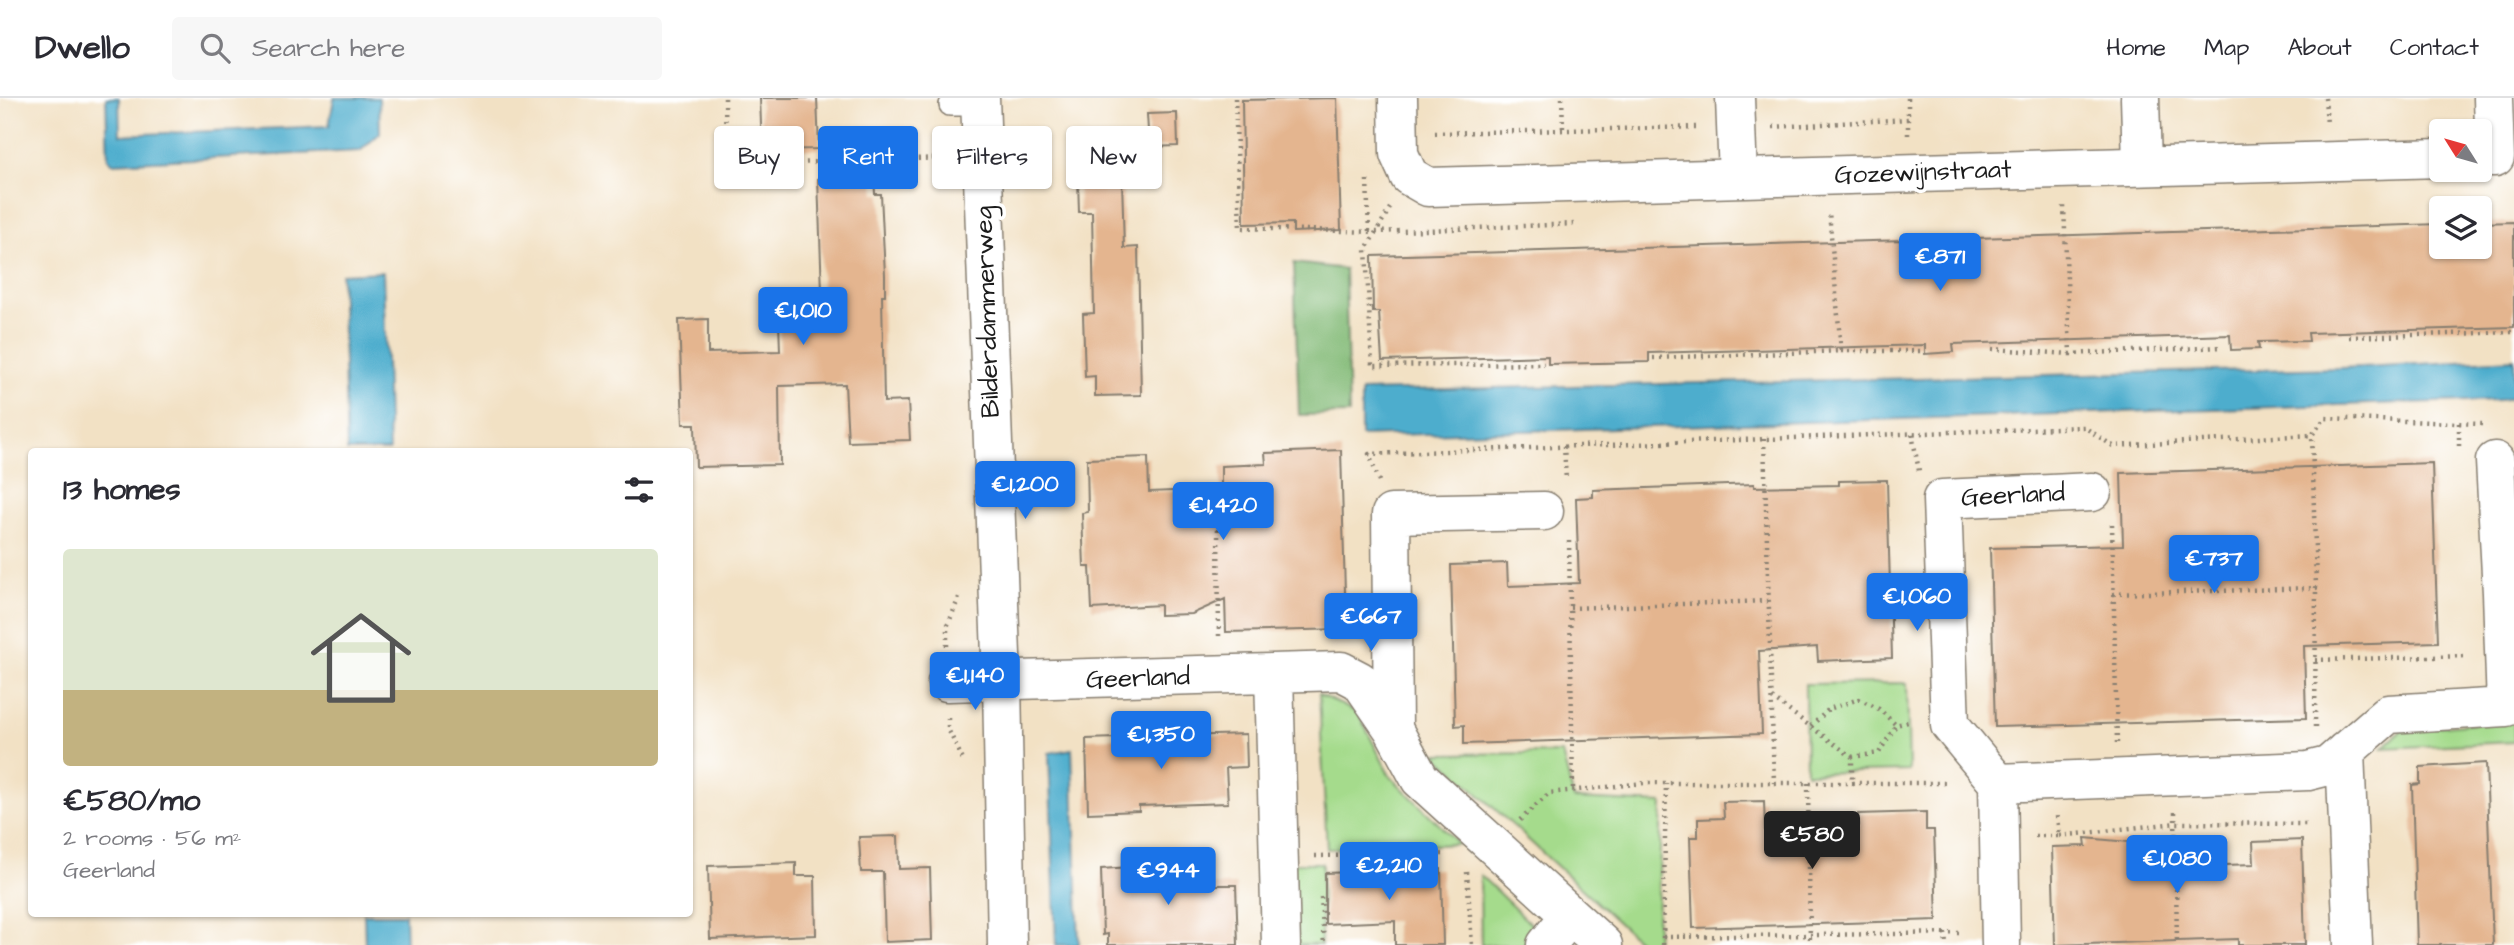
<!DOCTYPE html>
<meta charset="utf-8">
<style>
body{margin:0;font-family:"Architects Daughter",sans-serif;background:#f7f7f7;color:#2b2b33;height:100vh;display:flex;flex-direction:column;font-size:26px;white-space:nowrap}
*{box-sizing:border-box;margin:0}
p{font-size:23px;color:#7c7c81}
.icon{flex:none;width:38px;height:38px;fill:none;stroke:currentColor;stroke-width:2;stroke-linecap:round;stroke-linejoin:round}
.map{position:relative;flex:1;overflow:hidden}
.sheet{position:absolute;left:28px;top:350px;width:665px;height:469px;display:flex;flex-direction:column;background:#fff;border-radius:7px;box-shadow:0 2px 5px #0004}
.sheet>*{flex:none}
.guide{position:absolute;left:714px;top:28px;width:665px;height:63px;display:flex;gap:14px}
.needle{width:46px;rotate:307deg}
.tools{position:absolute;left:2429px;top:21px;display:grid;gap:14px}
.tools a{display:grid;place-items:center;width:63px;height:63px;border-radius:7px;background:#fff;box-shadow:0 2px 5px #0004;font-size:35px}
.price{position:absolute;translate:-50% -60px;padding:0 16px;border-radius:7px;background:#1a73e8;color:#fff;font-size:23px;line-height:46px;filter:drop-shadow(0 2px 4px #0008)}
.price::after{content:'';position:absolute;left:50%;top:42px;width:21px;height:16px;margin-left:-10px;background:inherit;clip-path:polygon(0 0,100% 0,50% 100%)}
.price.on{background:#222;color:#fff}
ul{padding:0;list-style:none}
li{display:grid;align-content:center;gap:14px;height:371px;padding:0 35px}
li+li{border-top:2px solid #e1e1e2}
li span{display:grid;place-items:center;height:217px;border-radius:7px;color:#555}
li>.icon{margin-inline-start:auto}
span .icon{width:126px;height:126px;fill:#fffc;stroke-width:1}
li b{font-size:30px}
h2{display:flex;justify-content:space-between;align-items:center;height:84px;padding:0 35px;font-size:30px}
.pill{padding:0 24px;border-radius:7px;background:#fff;box-shadow:0 2px 5px #0004;font-size:24px;line-height:63px}
.pill.on{background:#1a73e8;color:#fff}
header{display:flex;align-items:center;gap:42px;box-sizing:border-box;height:98px;padding:0 35px;background:#fff;border-bottom:2px solid #e1e1e2}
header strong{font-size:33px}
nav{display:flex;gap:38px;margin-inline-start:auto;font-size:24px}
.search{width:490px;height:63px;background:#f7f7f7;display:flex;align-items:center;gap:18px;box-sizing:border-box;padding:0 24px;border-radius:7px;color:#7c7c81;font-size:26px}
.map>svg:first-child{display:block}
</style>
<header>
<strong>Dwello</strong>
<div class="search"><svg class="icon" aria-label="search" viewBox="0 0 24 24"><circle cx="10" cy="10" r="6"/><path d="M15 15l6 6"/></svg>Search here</div>
<nav><a>Home</a><a>Map</a><a>About</a><a>Contact</a></nav>
</header>
<div class="map">
<svg width="2514" height="847" viewBox="0 0 2514 847">
<rect width="100%" height="100%" fill="#fff"/>
<filter id="ink" filterUnits="userSpaceOnUse"><feTurbulence type="fractalNoise" baseFrequency=".0143" numOctaves="2"/><feDisplacementMap in="SourceGraphic" scale="14" xChannelSelector="R" yChannelSelector="G"/><feConvolveMatrix kernelMatrix="1 2 1 2 8 2 1 2 1" color-interpolation-filters="sRGB"/></filter>
<filter id="wash" filterUnits="userSpaceOnUse"><feTurbulence type="fractalNoise" baseFrequency=".00686" numOctaves="4" result="noise"/><feDisplacementMap in="SourceGraphic" scale="28" xChannelSelector="R" yChannelSelector="G"/><feGaussianBlur stdDeviation="1.57" result="paint"/><feColorMatrix in="noise" values="0 0 0 0 0 0 0 0 0 0 0 0 0 0 0 0 0 1.4 0 .05"/><feComposite in="paint" operator="in"/></filter>
<g filter="url(#wash)">
<rect width="100%" height="100%" fill="#f2e1c4"/>
<!-- green -->
<path fill="#a5db8c" stroke="#607c54" stroke-width="2" d="M1907 585 1909 673 1806 675 1805 586Z
M1319 596 1358 615 1390 678 1459 746 1327 751Z
M2514 621V644L2383 650 2402 632Z
M1562 655 1574 701 1662 705 1656 847H1643L1435 656Z
M1290 765H1322L1321 847H1290Z
M1480 777 1537 832 1523 847H1481Z"/>
<!-- forest -->
<path fill="#84bb78" stroke="#506c4a" stroke-width="2" d="M1294 165 1345 171 1349 316 1299 317Z"/>
<!-- water -->
<path fill="#4eadcd" stroke="#356474" stroke-width="2" d="M106 0H119L120 37 329 28 334 0H379L380 35 360 53 112 65 108 61Z
M383 174 389 353H347L341 176Z
M2514 261V300L2500 302 1361 338V293L2341 270Z
M1072 651 1079 847H1056L1049 655Z
M364 816H405L406 847H365Z"/>
<g id="blocks">
<!-- building -->
<path fill="#e4b58f" d="M760 0H817L819 51 762 52Z
M1337 0 1341 132 1293 134V125L1244 126 1242 2Z
M1177 15 1178 48 1149 49 1147 16Z
M1121 47 1124 150 1138 149 1141 297 1095 298V278L1085 279 1083 216 1094 215 1092 114H1079L1077 49Z
M874 78 875 96H881L885 177V197H882L884 304 908 303 910 342 848 344 845 286 779 288 780 367 696 369 695 326H683L679 222 708 221V255L780 253 779 224 823 223 818 80Z
M2514 124V229L2308 235 2309 243 2258 244 2259 251 2231 252 2230 237 1953 246 1954 254 1925 256V247L1649 255V264L1548 266V258L1382 263 1379 214H1373L1372 158 2441 126V149H2480V125Z
M1341 352 1346 531 1226 534 1225 501 1192 516 1160 517V507L1092 511 1090 469H1084L1082 415 1088 414 1087 361 1148 359 1149 394 1221 391V368L1266 366 1265 355Z
M2432 365 2438 544 2304 548 2306 620 1995 629 1990 450 2123 447 2121 375Z
M1887 382 1892 560 1818 563 1817 549 1759 553 1762 636 1464 646V627L1455 628 1451 467 1507 465 1508 488 1579 485 1576 400 1593 399V392L1754 386V389L1839 387V383Z
M1246 636 1247 669 1226 670 1228 705 1139 708V713L1088 715 1086 641Z
M2486 665 2493 847H2417L2412 687 2420 686V669Z
M1764 703 1765 732 1859 727 1858 716 1926 714V732H1934L1937 822 1693 830 1690 739H1698V721L1724 720 1723 704Z
M898 738 899 771 930 770 932 842 885 844 883 774H861L859 739Z
M2085 740 2151 746 2195 745V768L2254 766 2253 744 2302 742 2305 847H2238V841L2055 847 2052 749 2086 748Z
M1208 764 1209 787H1236L1238 847H1108V836L1103 837 1101 771Z
M796 765V778H815L816 837 710 841 708 768Z
M1441 771 1443 847H1395V823L1325 826V775Z"/>
</g>
</g>
<g filter="url(#ink)">
<use href="#blocks" fill-opacity="0" stroke="#877e70" stroke-width="2"/>
<g fill="none" stroke-linecap="round" stroke-linejoin="round">
<!-- lane casing -->
<g stroke="#877e70" stroke-width="24">
<path id="lane" d="M950 7H980"/>
</g>
<!-- street casing -->
<g stroke="#877e70" stroke-width="41">
<path id="street" d="M1398 0 1399 56 1409 78 1428 89 2441 60
M1735 0 1738 80
M2140 0 2142 67
M2480 59H2495L2493 0
M2495 363 2502 495H2514
M1274 575 1281 847
M947 584 1341 573 1360 583 1393 631 1420 681 1603 847
M1393 631 1391 416 1544 413
M2345 653 2353 847
M1998 685 2308 673 2328 668 2388 616 2506 609 2502 495
M1546 847 1569 819
M2001 847 1998 685 1950 627 1942 401 2092 394"/>
</g>
<!-- secondary casing -->
<g stroke="#877e70" stroke-width="41">
<path id="secondary" d="M980 0 1002 584 1007 847"/>
</g>
<!-- path -->
<path stroke="#877e70" stroke-width="4.5" stroke-dasharray="2 5" stroke-linecap="butt" d="M725 0 726 67 945 60
M1235 0 1240 130 1376 134 1575 126
M1562 0 1563 31
M1908 0V39
M2325 0 2327 26
M1773 29 1908 21
M1435 35 1699 29
M1367 82 1369 134
M1390 110 1366 151 1372 268 1544 266
M2349 239 2514 234
M1992 251 2070 256 2064 108
M1841 253H1922
M2070 256 2223 249
M1653 260 1841 253 1829 114
M2459 325V349
M1912 336 1919 373
M1764 341 1774 685
M1564 348 1566 382
M1379 383 1369 356 2084 329 2113 348 2312 337 2325 320 2482 326
M2112 426 2117 645
M1218 431 1219 538
M1569 443 1573 692
M2113 496 2316 490 2312 337
M1570 510 1768 503
M947 548V529L960 497
M2315 562 2468 558
M1772 600 1852 659V685
M948 620V631L964 664
M1811 628 1829 611 1859 601 1879 611 1896 627
M2315 629 2316 490
M1852 659 1879 655 1896 627 1912 623
M1808 685 1810 847
M2175 714 2177 847
M1520 722 1549 695 1645 685H1948
M2035 738H2059L2057 718
M2059 738 2176 725 2310 726
M1315 758 1446 756
M1467 774 1472 847
M1321 799 1324 847
M1945 835 1946 847
M1663 839 1963 835
M1663 847 1666 685"/>
<!-- lane -->
<use href="#lane" stroke="#fff" stroke-width="21"/>
<!-- street -->
<use href="#street" stroke="#fff" stroke-width="38"/>
<!-- secondary -->
<use href="#secondary" stroke="#fff" stroke-width="38"/>
</g>
</g>
<g text-anchor="middle" dominant-baseline="central" stroke-width="7" stroke-linejoin="round" paint-order="stroke">
<!-- street labels -->
<g font-size="26" fill="#1c1c1c" stroke="#fff">
<text transform="translate(1923 74) rotate(-2)">Gozewijnstraat</text>
<text transform="translate(987 214) rotate(-92)">Bilderdammerweg</text>
<text transform="translate(2013 397) rotate(-3)">Geerland</text>
<text transform="translate(1138 580) rotate(-2)">Geerland</text>
</g>
</g>
</svg>
<div class="tools">
<a><svg class="needle" viewBox="-14 -14 28 28"><path d="M0-13l5 13h-10z" fill="#e53935"/><path d="M0 13l5-13h-10z" fill="#7c7c81"/></svg></a>
<a><svg class="icon" aria-label="layers" viewBox="0 0 24 24"><path d="M12 4l9 5-9 5-9-5zM3 14l9 5 9-5"/></svg></a>
</div>
<b class="price" style="left:1940px;top:195px">€871</b>
<b class="price" style="left:803px;top:249px">€1,010</b>
<b class="price" style="left:1025px;top:423px">€1,200</b>
<b class="price" style="left:1223px;top:444px">€1,420</b>
<b class="price" style="left:2214px;top:497px">€737</b>
<b class="price" style="left:1917px;top:535px">€1,060</b>
<b class="price" style="left:1371px;top:555px">€667</b>
<b class="price" style="left:975px;top:614px">€1,140</b>
<b class="price" style="left:1161px;top:673px">€1,350</b>
<b class="price on" style="left:1812px;top:773px">€580</b>
<b class="price" style="left:2177px;top:797px">€1,080</b>
<b class="price" style="left:1389px;top:804px">€2,210</b>
<b class="price" style="left:1168px;top:809px">€944</b>
<div class="guide">
<a class="pill">Buy</a>
<a class="pill on">Rent</a>
<a class="pill">Filters</a>
<a class="pill">New</a>
</div>
<section class="sheet">
<h2>13 homes<svg class="icon" aria-label="filters" viewBox="0 0 24 24"><path d="M4 7h16M4 17h16"/><circle cx="9" cy="7" r="2"/><circle cx="15" cy="17" r="2"/></svg></h2>
<ul>
<li><span style="background:linear-gradient(#dfe7d0 65%,#c2b280 0)"><svg class="icon" aria-label="home" viewBox="0 0 24 24"><path d="M3 11l9-7 9 7M6 9v11h12V9"/></svg></span><div><b>€580/mo</b><p>2 rooms · 56 m²</p><p>Geerland</p></div></li>
</ul>
</section>
</div>
